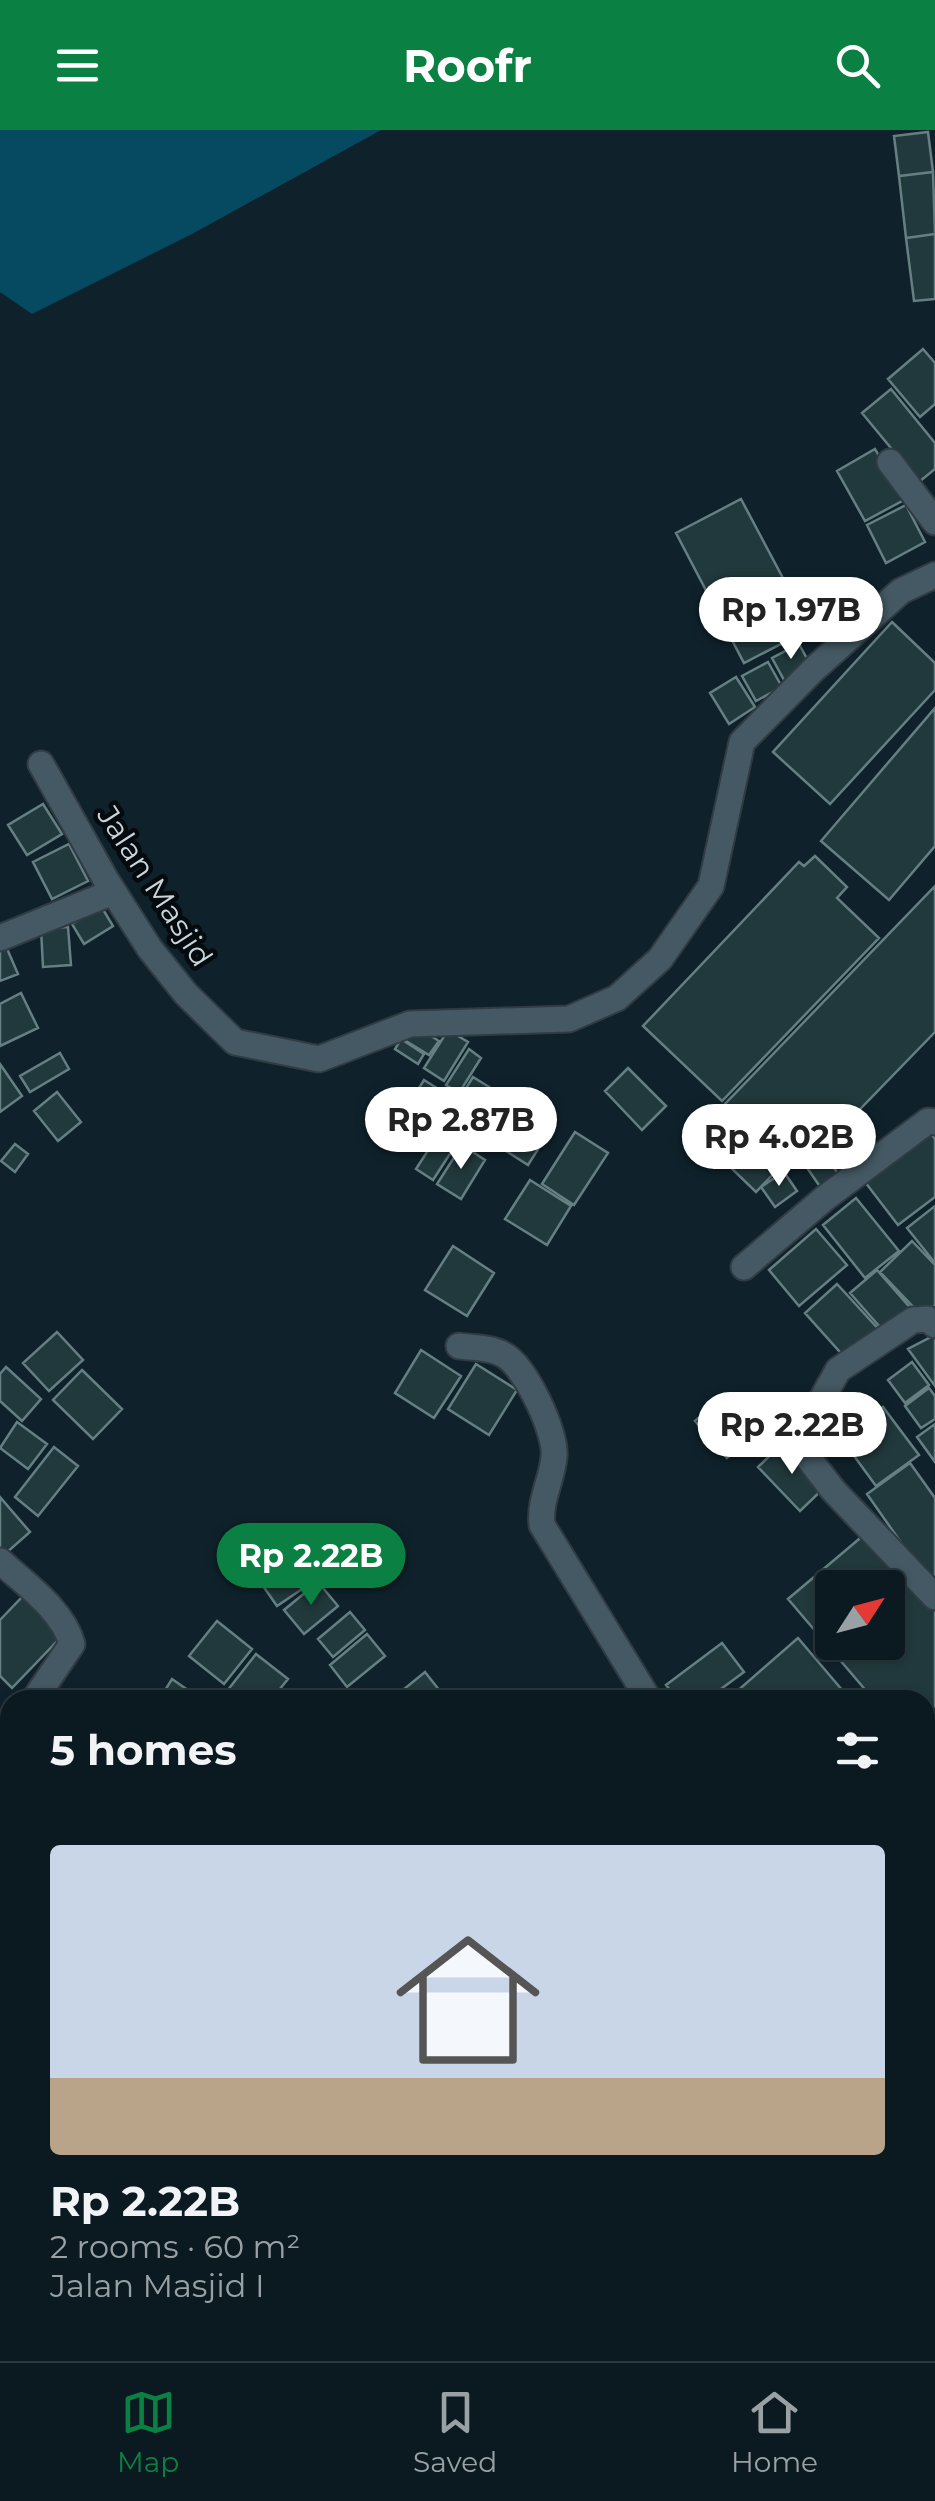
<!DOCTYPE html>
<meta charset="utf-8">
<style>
body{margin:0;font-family:Montserrat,sans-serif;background:#142329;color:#f1f3f6;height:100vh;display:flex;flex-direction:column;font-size:38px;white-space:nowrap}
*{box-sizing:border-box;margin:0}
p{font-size:32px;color:#9aa1a5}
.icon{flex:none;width:55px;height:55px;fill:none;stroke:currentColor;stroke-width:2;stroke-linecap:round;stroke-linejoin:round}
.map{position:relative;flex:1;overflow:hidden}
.side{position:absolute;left:0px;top:1560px;width:935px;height:672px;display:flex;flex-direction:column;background:#0b1a20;border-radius:30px 30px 0 0;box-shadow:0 2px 8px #0004,0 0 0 2px #2b383e}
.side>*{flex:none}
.needle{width:65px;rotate:54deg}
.buttons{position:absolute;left:815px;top:1440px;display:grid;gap:20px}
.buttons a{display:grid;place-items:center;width:90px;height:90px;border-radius:10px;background:#0b1a20;box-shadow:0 2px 8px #0004,0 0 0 2px #2b383e;font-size:50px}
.price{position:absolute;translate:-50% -85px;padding:0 22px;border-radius:35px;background:#fff;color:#222;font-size:32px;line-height:65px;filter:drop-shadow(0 2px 5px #0008)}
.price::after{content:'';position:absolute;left:50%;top:60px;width:30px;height:22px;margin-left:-15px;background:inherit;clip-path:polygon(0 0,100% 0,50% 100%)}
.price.on{background:#0b8043;color:#fff}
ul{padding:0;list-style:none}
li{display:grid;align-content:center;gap:20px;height:530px;padding:0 50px}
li+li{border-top:2px solid #2b383e}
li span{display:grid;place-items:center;height:310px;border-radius:10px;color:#555}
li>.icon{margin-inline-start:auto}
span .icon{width:180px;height:180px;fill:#fffc;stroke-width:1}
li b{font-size:42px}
h2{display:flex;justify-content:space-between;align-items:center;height:120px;padding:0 50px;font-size:42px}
header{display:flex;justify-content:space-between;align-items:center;height:130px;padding:0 50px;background:#0b8043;color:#fff;font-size:45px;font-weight:700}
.dock{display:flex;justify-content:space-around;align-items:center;height:140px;border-top:2px solid #2b383e;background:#0b1a20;font-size:28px;color:#9aa1a5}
.dock a{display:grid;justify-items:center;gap:5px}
.dock .on{color:#0b8043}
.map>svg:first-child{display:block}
</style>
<header><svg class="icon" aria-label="menu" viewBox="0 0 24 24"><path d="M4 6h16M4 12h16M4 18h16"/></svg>Roofr<svg class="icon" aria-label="search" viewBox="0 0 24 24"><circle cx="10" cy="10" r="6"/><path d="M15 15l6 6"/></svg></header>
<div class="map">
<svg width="935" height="2231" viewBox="0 0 935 2231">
<rect width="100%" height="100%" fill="#0f222b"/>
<!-- green -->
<path fill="#064a62" d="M0 0H381L192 104 32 184 0 162Z"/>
<!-- building -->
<path fill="#21393c" stroke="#657f82" stroke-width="2.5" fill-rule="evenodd" d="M928 2 933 42 899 46 894 6Z
M933 42 935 104 906 108 899 46Z
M935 104V169L914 171 906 108Z
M923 219 935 233V274L920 287 888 249Z
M891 259 935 313V339L919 352 862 283Z
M875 319 904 370 865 391 837 341Z
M741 369 810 499 744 533 676 403Z
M906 375 925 412 886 433 867 395Z
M892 492 935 533V560L830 674 773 622Z
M799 514 811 536 784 550 772 528Z
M768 532 782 557 756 571 742 546Z
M736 547 755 577 729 594 710 563Z
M935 578V716L889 770 821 711Z
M43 674 62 704 27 725 8 695Z
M69 714 88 751 52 769 33 732Z
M815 726 847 757 837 768 879 808 722 971 643 896 799 732 804 736Z
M935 756V902L831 1009 818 997 756 1062 696 1004Z
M101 776 113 796 84 814 72 794Z
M68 797 71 835 43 837 41 799Z
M5 814 18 844 0 851V816Z
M21 863 38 898 0 916V874Z
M415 896 439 911 429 925 406 911Z
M448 900 468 912 444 951 424 938Z
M401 909 424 924 418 934 395 919Z
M469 919 481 928 459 963 446 955Z
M60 923 69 939 30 962 20 946Z
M0 934 22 966 0 982Z
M628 938 666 976 642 1000 605 961Z
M473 947 510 970 490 1002 453 979Z
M424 950 451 967 430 1002 402 985Z
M57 962 81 992 58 1011 34 981Z
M514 976 551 999 528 1035 492 1012Z
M440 1002 457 1013 433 1050 416 1039Z
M575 1002 608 1023 574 1075 542 1054Z
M930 1002 935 1009V1067L898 1095 865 1052Z
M15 1014 28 1024 15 1042 1 1031Z
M462 1015 485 1030 461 1069 437 1054Z
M819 1016 841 1048 823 1061 801 1029Z
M784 1042 797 1061 775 1077 761 1057Z
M530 1050 571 1076 547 1115 505 1089Z
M856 1068 899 1121 865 1148 823 1095Z
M935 1076V1133L907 1098Z
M816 1099 847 1135 799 1176 769 1140Z
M912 1111 935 1135V1175L923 1187 880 1142Z
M453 1116 494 1143 467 1186 425 1160Z
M877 1140 913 1181 887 1205 850 1163Z
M837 1154 882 1203 848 1231 805 1183Z
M57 1202 83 1230 49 1261 23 1233Z
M933 1206 935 1209V1256L908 1219Z
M421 1220 461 1246 434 1288 395 1263Z
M912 1232 929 1255 905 1273 888 1250Z
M476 1234 517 1260 489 1305 448 1279Z
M6 1237 41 1269 22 1291 0 1271V1244Z
M82 1240 122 1279 93 1309 53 1270Z
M929 1258 935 1266V1289L921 1298 905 1276Z
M727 1264 759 1301 727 1328 695 1291Z
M883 1277 919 1325 876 1356 841 1308Z
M17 1292 47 1314 28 1339 0 1318Z
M935 1294V1332L917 1307Z
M783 1313 825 1357 800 1381 758 1337Z
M54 1317 78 1336 38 1386 15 1367Z
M910 1333 935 1368V1451L930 1454 867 1364Z
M0 1367 30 1402 5 1424 0 1418Z
M865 1404 935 1472V1598L925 1608V1570H874L788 1469ZM832 1458H888V1512H832Z
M288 1420 311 1453 277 1476 254 1443Z
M318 1452 338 1476 304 1504 284 1480Z
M24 1465 64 1504 12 1558 0 1546V1490Z
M350 1482 365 1500 333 1527 318 1509Z
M217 1491 252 1519 224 1554 189 1526Z
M367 1504 385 1526 347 1557 330 1535Z
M798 1508 843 1561 832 1570H727Z
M722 1513 744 1542 706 1570H678L666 1555Z
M256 1524 288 1549 271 1570H220Z
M425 1542 447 1570H411L403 1560Z
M172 1549 195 1565 191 1570H159Z
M927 1659 935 1669V1756L925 1764Z
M10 2126V2192L1 2197 0 2132Z
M10 2203V2222L54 2225 46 2231H15L0 2210Z
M165 2222H227L216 2231H172Z
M289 2222H362L368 2231H295Z
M718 2222H811L805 2231H712Z"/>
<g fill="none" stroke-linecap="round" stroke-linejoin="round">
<!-- minor casing -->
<g stroke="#303b43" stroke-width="29">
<path id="minor" d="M890 332 935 392
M41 634 106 750 150 819 186 864 235 912 319 929 410 894 569 889 617 868 660 829 711 756 742 612 813 540 901 461 935 445
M0 808 113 762
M744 1137 825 1068 928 991 935 992
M935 1195 928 1189 913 1190 838 1240 816 1280 785 1298 833 1360 935 1467
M459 1216C474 1218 491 1217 504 1225 525 1236 557 1303 554 1327 552 1350 539 1371 542 1395L649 1570
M0 1431C25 1454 63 1480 72 1514L34 1570
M0 1608 10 1599
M0 1792 10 1796
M0 1881 10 1875
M925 1929 935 1911
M925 2205 935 2215
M254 2222 258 2231
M687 2231 692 2222"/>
</g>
<!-- minor -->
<use href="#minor" stroke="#445963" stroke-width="25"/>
</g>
<g text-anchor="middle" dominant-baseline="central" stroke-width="9" stroke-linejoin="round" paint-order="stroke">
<!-- street labels -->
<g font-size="30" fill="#cad5db" stroke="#040a0e">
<text transform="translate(155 756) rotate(57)">Jalan Masjid</text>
</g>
</g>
</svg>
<div class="buttons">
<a><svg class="needle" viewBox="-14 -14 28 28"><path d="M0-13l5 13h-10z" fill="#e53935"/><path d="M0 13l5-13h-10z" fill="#9aa1a5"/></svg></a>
</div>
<b class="price" style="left:791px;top:532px">Rp 1.97B</b>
<b class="price" style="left:461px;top:1042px">Rp 2.87B</b>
<b class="price" style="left:779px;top:1059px">Rp 4.02B</b>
<b class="price" style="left:792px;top:1347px">Rp 2.22B</b>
<b class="price on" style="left:311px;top:1478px">Rp 2.22B</b>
<section class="side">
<h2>5 homes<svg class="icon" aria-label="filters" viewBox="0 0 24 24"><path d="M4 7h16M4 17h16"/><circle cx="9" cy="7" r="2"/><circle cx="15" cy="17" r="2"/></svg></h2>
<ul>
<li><span style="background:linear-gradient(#c9d6e8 75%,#b9a48a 0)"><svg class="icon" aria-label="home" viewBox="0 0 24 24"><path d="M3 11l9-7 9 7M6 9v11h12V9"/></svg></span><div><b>Rp 2.22B</b><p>2 rooms · 60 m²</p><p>Jalan Masjid I</p></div></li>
</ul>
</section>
</div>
<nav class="dock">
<a class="on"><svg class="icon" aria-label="map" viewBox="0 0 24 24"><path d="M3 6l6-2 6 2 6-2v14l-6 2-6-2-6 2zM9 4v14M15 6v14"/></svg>Map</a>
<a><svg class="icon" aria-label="saved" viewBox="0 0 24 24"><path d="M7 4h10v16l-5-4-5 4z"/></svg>Saved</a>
<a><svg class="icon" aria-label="home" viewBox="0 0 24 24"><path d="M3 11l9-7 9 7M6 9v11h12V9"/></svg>Home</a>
</nav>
